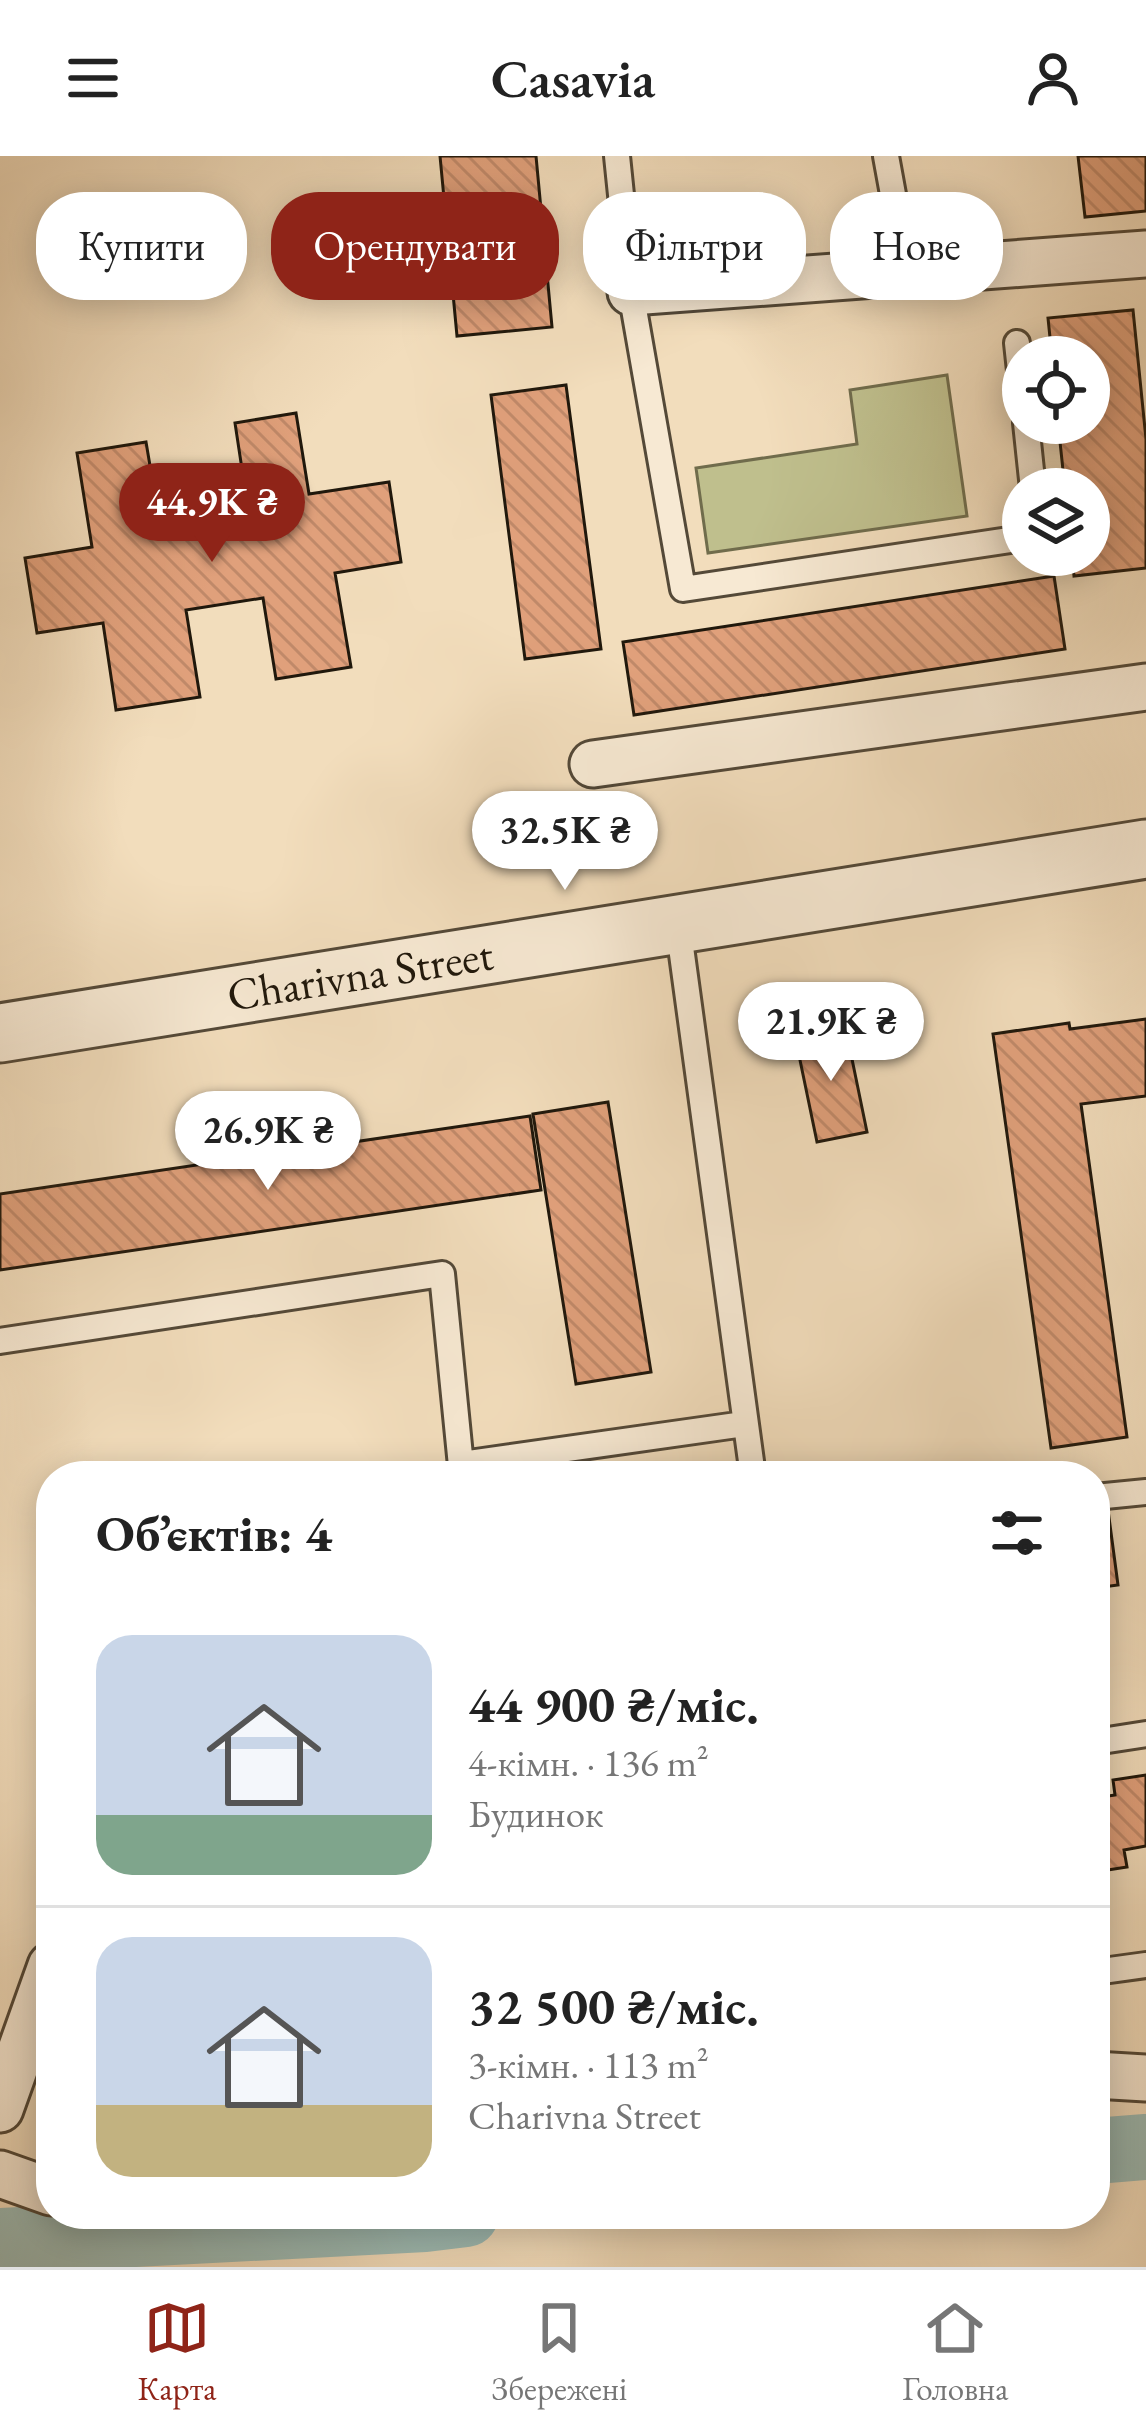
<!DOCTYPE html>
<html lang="uk">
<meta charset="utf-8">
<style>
body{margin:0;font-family:"EB Garamond",serif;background:#f2f2f2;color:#222;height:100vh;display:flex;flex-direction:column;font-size:45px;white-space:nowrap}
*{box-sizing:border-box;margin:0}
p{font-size:39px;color:#767676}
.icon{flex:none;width:66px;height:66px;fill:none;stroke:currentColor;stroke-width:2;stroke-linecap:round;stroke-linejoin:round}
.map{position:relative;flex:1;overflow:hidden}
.side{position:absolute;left:36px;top:1305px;width:1074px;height:768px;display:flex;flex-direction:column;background:#fff;border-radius:48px;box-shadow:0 6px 30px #0003}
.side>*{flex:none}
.banner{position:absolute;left:36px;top:36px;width:1074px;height:108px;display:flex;gap:24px}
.fabs{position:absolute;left:1002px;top:180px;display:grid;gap:24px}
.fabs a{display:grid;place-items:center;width:108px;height:108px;border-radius:50%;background:#fff;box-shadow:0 6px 30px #0003;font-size:60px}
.price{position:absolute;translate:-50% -102px;padding:0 27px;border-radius:42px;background:#fff;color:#222;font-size:39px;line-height:78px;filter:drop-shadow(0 3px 6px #0008)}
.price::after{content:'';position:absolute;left:50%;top:72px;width:36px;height:27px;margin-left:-18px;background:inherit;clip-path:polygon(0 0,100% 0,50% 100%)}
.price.active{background:#8f2418;color:#fff}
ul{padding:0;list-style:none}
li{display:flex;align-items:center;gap:36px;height:300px;padding:0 60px}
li+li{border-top:3px solid #e0e0e0}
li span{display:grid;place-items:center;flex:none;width:336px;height:240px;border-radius:36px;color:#555}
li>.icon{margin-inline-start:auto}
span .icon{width:144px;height:144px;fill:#fffc;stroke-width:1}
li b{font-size:51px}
h2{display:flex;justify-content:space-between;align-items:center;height:144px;padding:0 60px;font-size:51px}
.pill{padding:0 42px;border-radius:48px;background:#fff;box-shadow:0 6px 30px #0003;font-size:42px;line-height:108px}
.pill.active{background:#8f2418;color:#fff}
header{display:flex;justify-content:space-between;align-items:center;height:156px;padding:0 60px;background:#fff;font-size:54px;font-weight:600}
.tab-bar{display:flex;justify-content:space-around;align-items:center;height:168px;border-top:3px solid #e0e0e0;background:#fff;font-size:33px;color:#767676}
.tab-bar a{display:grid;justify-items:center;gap:6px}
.tab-bar .active{color:#8f2418}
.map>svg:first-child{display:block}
</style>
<header><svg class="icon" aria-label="menu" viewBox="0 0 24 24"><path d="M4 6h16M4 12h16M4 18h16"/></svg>Casavia<svg class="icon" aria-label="person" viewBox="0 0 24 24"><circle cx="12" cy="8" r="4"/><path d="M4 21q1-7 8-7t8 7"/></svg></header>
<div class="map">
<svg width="1146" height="2111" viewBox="0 0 1146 2111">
<defs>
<pattern id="building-back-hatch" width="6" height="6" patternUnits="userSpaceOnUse" patternTransform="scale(3)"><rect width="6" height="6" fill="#e0a07b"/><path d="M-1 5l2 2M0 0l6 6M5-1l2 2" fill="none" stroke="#c08969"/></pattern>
</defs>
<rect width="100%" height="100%" fill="#f2ddbc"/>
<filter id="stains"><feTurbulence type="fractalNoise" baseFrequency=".00167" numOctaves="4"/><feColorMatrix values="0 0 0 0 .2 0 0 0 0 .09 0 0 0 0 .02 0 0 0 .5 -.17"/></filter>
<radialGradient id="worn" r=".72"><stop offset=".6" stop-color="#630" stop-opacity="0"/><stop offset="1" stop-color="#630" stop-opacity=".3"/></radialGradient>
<!-- park -->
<path fill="#bfbf8d" stroke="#706c4c" stroke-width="3" d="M947 219 967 360 708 397 696 312 857 288 850 234Z"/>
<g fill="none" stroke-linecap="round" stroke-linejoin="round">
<!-- river -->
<path stroke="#9cbbb5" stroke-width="66" d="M1095 1995 1146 1991
M0 2085 425 2063 466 2058"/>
</g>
<!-- building -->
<path fill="url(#building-back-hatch)" stroke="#20180c" stroke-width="3" d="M440 0H536L552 171 457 180Z
M1078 0H1146V55L1085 61Z
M1133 154 1146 283V412L1074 420 1072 399H1089V333H1065L1058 267H1089V201H1052L1048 162Z
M566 229 601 493 525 503 491 239Z
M296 257 309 338 389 326 401 406 335 417 351 511 276 523 263 442 186 454 200 541 116 554 103 467 37 477 25 402 92 391 77 297 146 286 162 381 250 366 235 267Z
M1054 420 1065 493 634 559 623 486Z
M1146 863V940L1081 948 1127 1281 1051 1292 993 878 1069 867 1070 873Z
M845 869 867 976 817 986 795 880Z
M608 946 651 1216 576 1228 533 958Z
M530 960 541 1034 0 1114V1038Z
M1108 1354 1118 1429 1095 1432V1356Z
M1146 1619V1690L1124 1694 1127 1711 1095 1716V1642L1115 1639 1113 1624Z"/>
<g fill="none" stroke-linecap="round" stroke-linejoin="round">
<!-- service casing -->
<g stroke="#544938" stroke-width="30">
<path id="service" d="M617 0 631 136 683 433 1023 382
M886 0 907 115
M1017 187 1023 243
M1026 267 1033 333
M678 769 753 1320
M0 1185 442 1118 462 1320
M462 1308 744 1268
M1095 1341 1146 1336
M1095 1586 1146 1578
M1095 1816 1146 1809"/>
</g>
<!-- minor casing -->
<g stroke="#544938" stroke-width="51">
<path id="minor" d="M631 136 1146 98
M593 608 1146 531
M1095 1919 1146 1922
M0 1953 51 1810
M0 2018 51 2036"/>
</g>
<!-- tertiary casing -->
<g stroke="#544938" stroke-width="63">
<path id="tertiary" d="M0 877 1146 693"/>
</g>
<!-- service -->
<use href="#service" stroke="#f7e9d3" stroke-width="24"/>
<!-- minor -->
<use href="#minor" stroke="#f7e9d3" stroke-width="45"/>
<!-- tertiary -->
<use href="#tertiary" stroke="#f7e9d3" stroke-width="57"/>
</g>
<g text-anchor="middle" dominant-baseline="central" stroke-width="9" stroke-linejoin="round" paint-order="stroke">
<!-- street labels -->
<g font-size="45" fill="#20180c" stroke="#f7e9d3">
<text transform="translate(360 818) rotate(-9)">Charivna Street</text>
</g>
</g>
<rect width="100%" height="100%" filter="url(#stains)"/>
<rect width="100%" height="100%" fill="url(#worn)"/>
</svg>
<div class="fabs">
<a><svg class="icon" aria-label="locate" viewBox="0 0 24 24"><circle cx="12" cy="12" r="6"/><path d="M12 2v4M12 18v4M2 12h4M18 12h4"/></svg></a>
<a><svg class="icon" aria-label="layers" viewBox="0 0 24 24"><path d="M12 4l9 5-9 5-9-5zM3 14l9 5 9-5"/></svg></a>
</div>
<b class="price active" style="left:212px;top:409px">44.9K ₴</b>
<b class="price" style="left:565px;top:737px">32.5K ₴</b>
<b class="price" style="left:831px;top:928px">21.9K ₴</b>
<b class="price" style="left:268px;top:1037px">26.9K ₴</b>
<div class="banner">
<a class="pill">Купити</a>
<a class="pill active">Орендувати</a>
<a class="pill">Фільтри</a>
<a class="pill">Нове</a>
</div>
<section class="side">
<h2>Об’єктів: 4<svg class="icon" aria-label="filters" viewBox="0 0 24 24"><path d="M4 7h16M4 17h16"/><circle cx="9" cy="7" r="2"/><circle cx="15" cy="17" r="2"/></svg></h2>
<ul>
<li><span style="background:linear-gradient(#c9d6e8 75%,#7fa58c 0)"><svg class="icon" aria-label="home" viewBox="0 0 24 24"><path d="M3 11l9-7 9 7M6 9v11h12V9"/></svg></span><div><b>44 900 ₴/міс.</b><p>4-кімн. · 136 m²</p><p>Будинок</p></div></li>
<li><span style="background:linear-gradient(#c9d6e8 70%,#c2b280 0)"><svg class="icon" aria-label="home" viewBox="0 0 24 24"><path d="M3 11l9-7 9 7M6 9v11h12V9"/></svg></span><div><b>32 500 ₴/міс.</b><p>3-кімн. · 113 m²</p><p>Charivna Street</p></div></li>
</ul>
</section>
</div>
<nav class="tab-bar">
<a class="active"><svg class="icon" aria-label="map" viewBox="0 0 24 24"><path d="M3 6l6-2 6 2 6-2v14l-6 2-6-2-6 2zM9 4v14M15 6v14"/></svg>Карта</a>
<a><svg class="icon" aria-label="saved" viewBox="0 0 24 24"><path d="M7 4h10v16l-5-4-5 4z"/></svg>Збережені</a>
<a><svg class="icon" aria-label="home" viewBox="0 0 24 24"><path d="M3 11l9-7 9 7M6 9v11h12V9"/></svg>Головна</a>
</nav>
